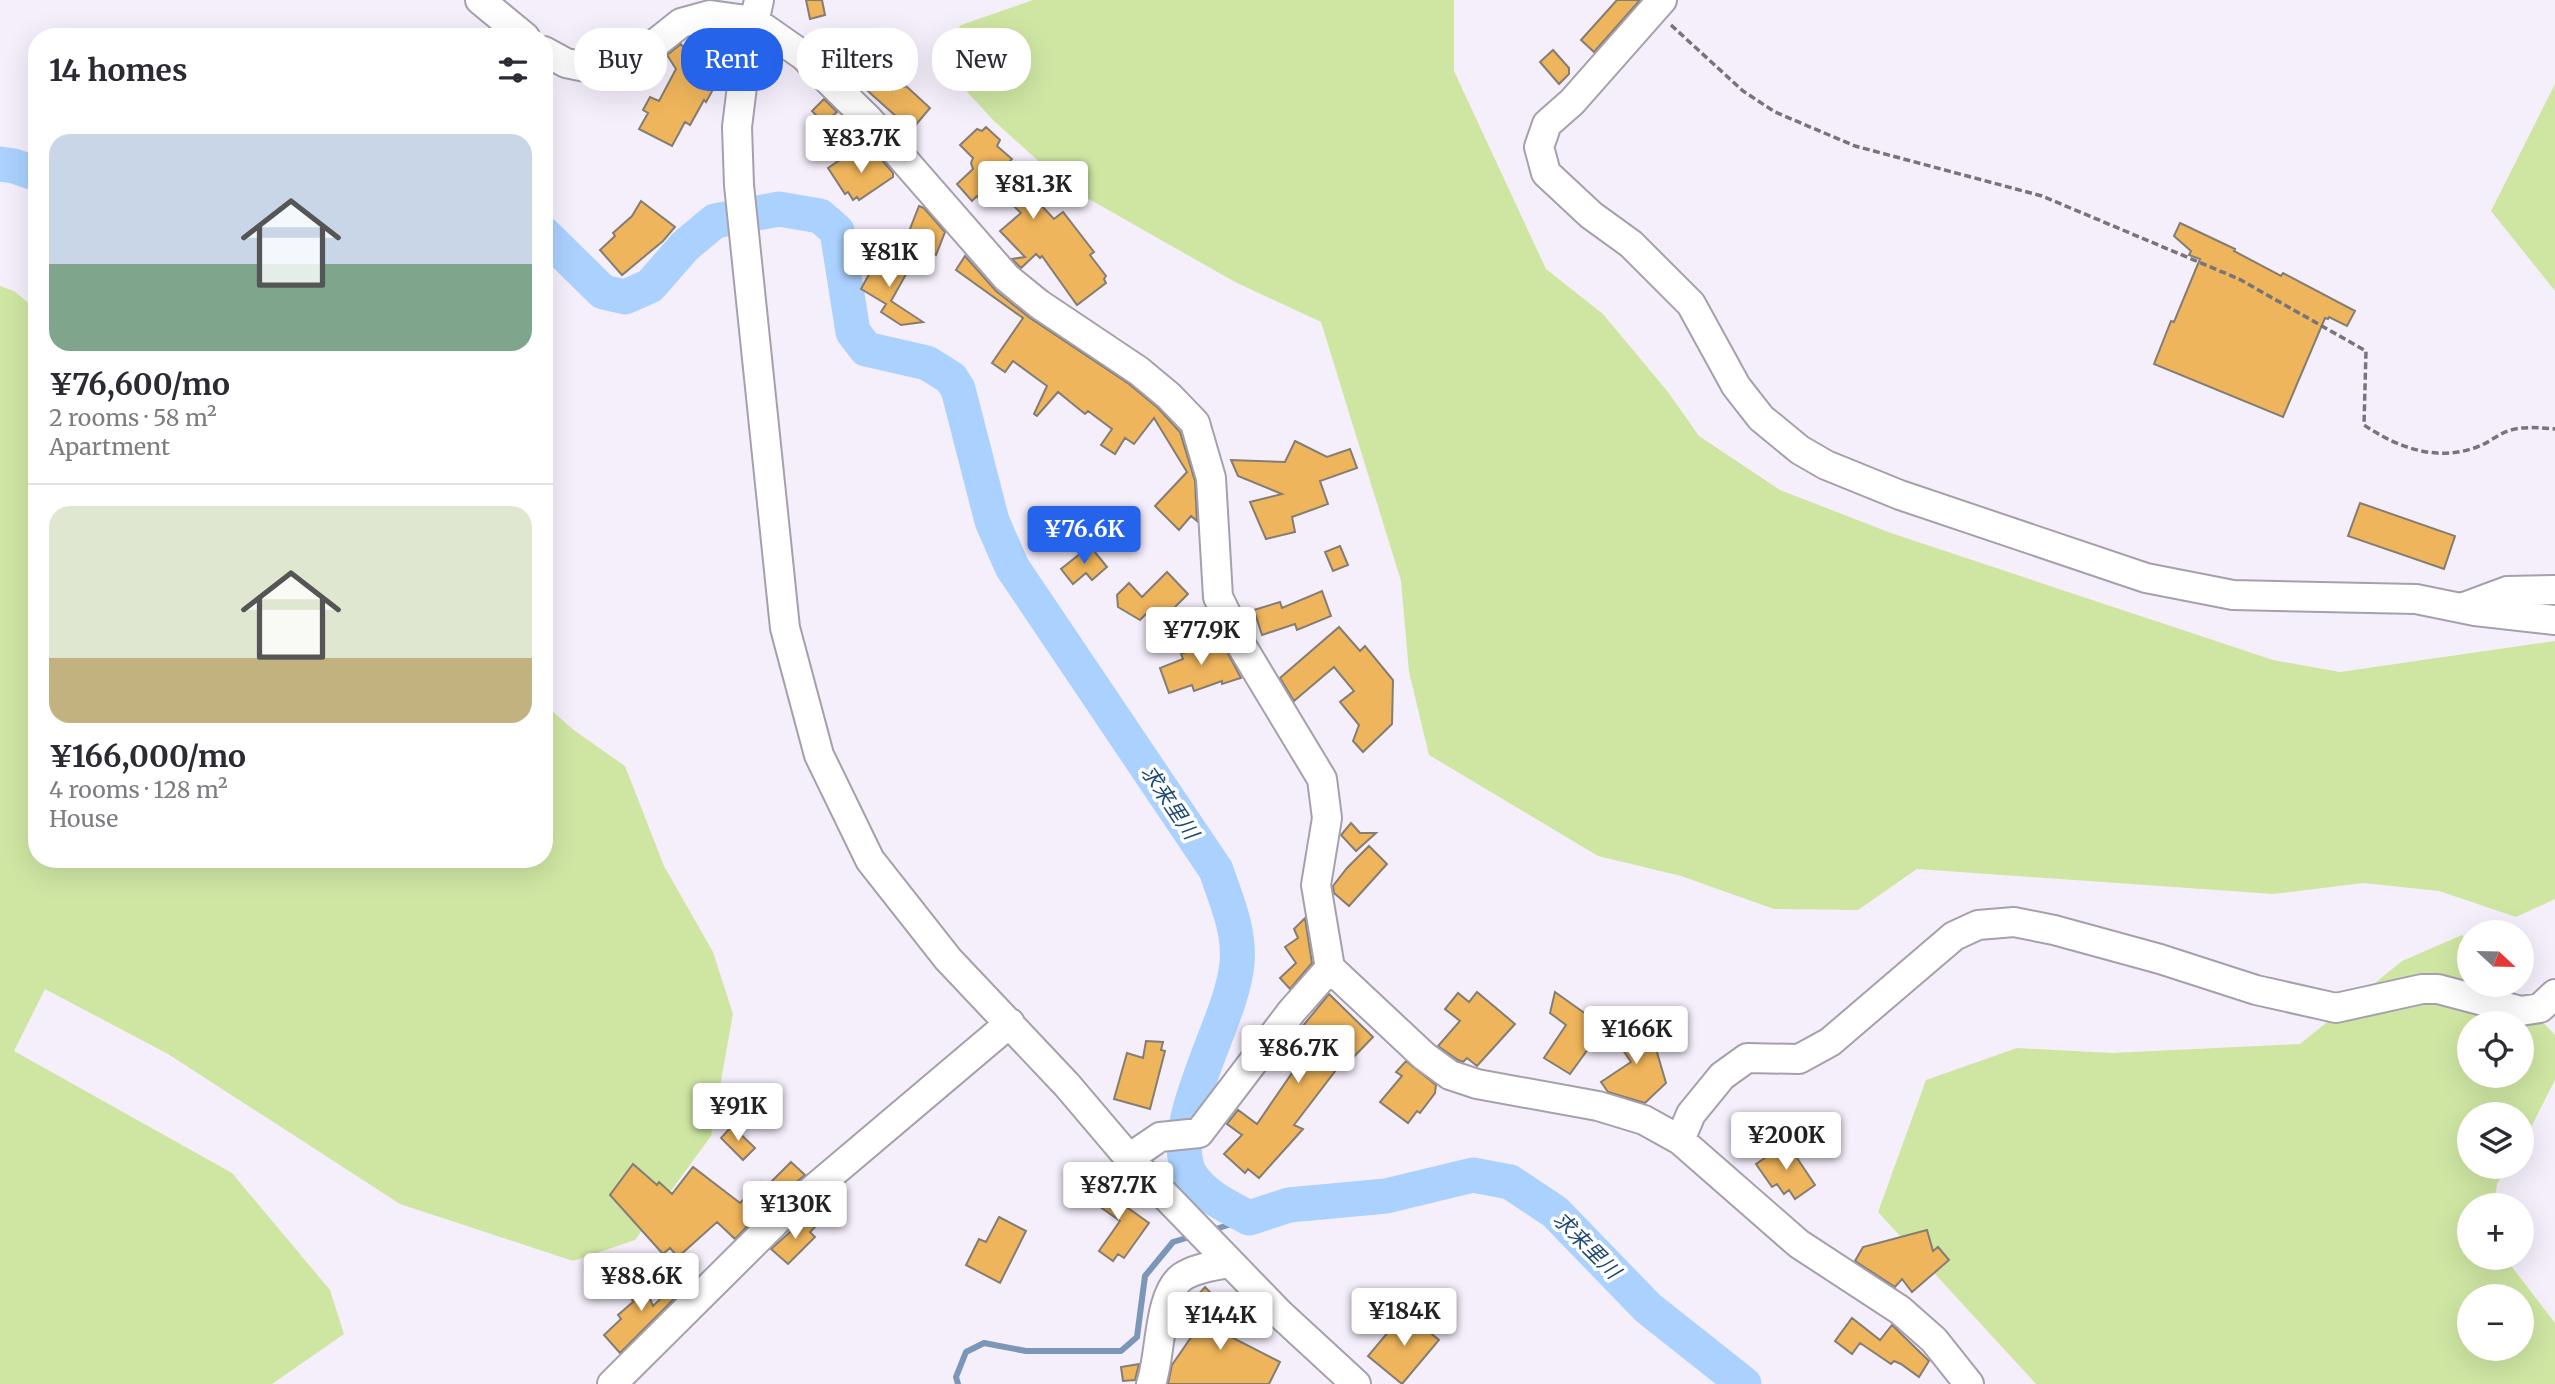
<!DOCTYPE html>
<meta charset="utf-8">
<style>
body{margin:0;font-family:Merriweather,"Noto Sans JP",serif;background:#f7f7f7;color:#2b2b33;height:100vh;display:flex;flex-direction:column;font-size:26px;white-space:nowrap}
*{box-sizing:border-box;margin:0}
p{font-size:23px;color:#7c7c81}
.icon{flex:none;width:38px;height:38px;fill:none;stroke:currentColor;stroke-width:2;stroke-linecap:round;stroke-linejoin:round}
.map{position:relative;flex:1;overflow:hidden}
.drawer{position:absolute;left:28px;top:28px;width:525px;height:840px;display:flex;flex-direction:column;background:#fff;border-radius:28px;box-shadow:0 7px 28px #0002}
.drawer>*{flex:none}
.hud{position:absolute;left:574px;top:28px;width:665px;height:63px;display:flex;gap:14px}
.needle{width:46px;rotate:112deg}
.controls{position:absolute;left:2457px;top:920px;display:grid;gap:14px}
.controls a{display:grid;place-items:center;width:77px;height:77px;border-radius:50%;background:#fff;box-shadow:0 7px 28px #0002;font-size:35px}
.price{position:absolute;translate:-50% -60px;padding:0 16px;border-radius:7px;background:#fff;color:#222;font-size:23px;line-height:46px;filter:drop-shadow(0 2px 4px #0008)}
.price::after{content:'';position:absolute;left:50%;top:42px;width:21px;height:16px;margin-left:-10px;background:inherit;clip-path:polygon(0 0,100% 0,50% 100%)}
.price.selected{background:#2563eb;color:#fff}
ul{padding:0;list-style:none}
li{display:grid;align-content:center;gap:14px;height:371px;padding:0 21px}
li+li{border-top:2px solid #e1e1e2}
li span{display:grid;place-items:center;height:217px;border-radius:21px;color:#555}
li>.icon{margin-inline-start:auto}
span .icon{width:126px;height:126px;fill:#fffc;stroke-width:1}
li b{font-size:30px}
h2{display:flex;justify-content:space-between;align-items:center;height:84px;padding:0 21px;font-size:30px}
.chip{padding:0 24px;border-radius:28px;background:#fff;box-shadow:0 7px 28px #0002;font-size:24px;line-height:63px}
.chip.selected{background:#2563eb;color:#fff}
.map>svg:first-child{display:block}
</style>
<div class="map">
<svg width="2555" height="1384" viewBox="0 0 2555 1384">
<rect width="100%" height="100%" fill="#f5effb"/>
<!-- green -->
<path fill="#cfe6a3" fill-rule="evenodd" d="M1033 0H1454V71L1546 269 1603 314 1668 392 1699 436 1780 490 1891 533 2273 660 2340 672 2555 641V899L2516 917 2439 891 2363 883 2273 894 1917 869 1858 910 1774 909 1681 876 1598 856 1429 755 1409 672 1401 581 1321 322 1235 282 1066 186 994 121 934 56 961 25Z
M2555 84V291L2491 211Z
M0 286 14 291 37 310V859H544V704L575 731 625 766 664 866 713 952 733 1014 711 1136 635 1240 573 1261 400 1204 168 1054 45 989 14 1051 232 1173 330 1290 344 1334 272 1384H0Z
M2462 935 2469 943V985H2508L2555 1035V1080L2522 1145V1115H2469V1167H2507L2497 1184 2494 1206H2469V1258H2505L2555 1323V1384H2036L1878 1212 1926 1080 2017 1048 2112 1053 2300 1044 2402 961ZM2469 1024H2522V1076H2469ZM2469 1297H2522V1349H2469Z"/>
<g fill="none" stroke-linecap="round" stroke-linejoin="round">
<!-- stream -->
<path stroke="#7c96b7" stroke-width="6" d="M1210 1231 1249 1218
M958 1384 956 1377 966 1352 984 1343 1026 1351H1121L1137 1337 1145 1276 1173 1242 1193 1236"/>
<!-- river -->
<path stroke="#abd1fe" stroke-width="35" d="M0 164 14 166 37 174
M544 234 603 292 625 297 650 286 685 246 715 221 779 209 820 216 837 231 853 332 866 349 927 363 951 378 958 389 992 521 1012 567 1216 870C1226 900 1240 930 1237 963 1233 1020 1164 1125 1190 1174 1201 1194 1230 1208 1249 1218L1289 1205 1386 1196 1473 1175 1510 1182 1555 1212 1648 1308 1744 1384"/>
</g>
<!-- building -->
<path fill="#efb55c" stroke="#847d73" stroke-width="2" d="M806 0H822L825 15 810 19Z
M1617 0H1640L1594 52 1581 40Z
M681 44 698 70 704 60 717 67 709 83 715 86 706 102 704 100 690 125 685 122 672 146 639 129 648 113 643 110 650 97 659 101 676 69 667 55Z
M1553 50 1569 68V74L1559 84 1540 62Z
M841 67H865L892 90 896 85 899 87 901 84 904 87 906 86 930 108 914 127H908Z
M824 99 837 112 824 123 812 111Z
M986 127 1000 140 997 146 1012 159 993 179 1024 187 1054 219 1063 212 1094 252 1090 255 1106 276 1104 279 1106 283 1077 305 1042 256 1040 258 1036 254 1021 268 1012 259 1025 257 1000 231 1021 213 994 187 980 200 977 196 972 201 957 184 973 169 971 163 973 158 960 145 977 129 982 131Z
M871 151 874 155 876 153 893 173V177L859 200 857 197 853 200 848 192 845 194 828 168 850 153 856 162Z
M641 201 675 227 663 241 622 275 600 250 615 236 613 233 632 216Z
M919 206 924 208 945 232 936 255 908 234Z
M2180 223 2235 249 2234 251 2281 276 2283 273 2355 311 2347 326 2329 317 2328 319 2325 318 2283 417 2154 364 2171 321 2174 322 2200 259 2189 255 2191 251 2174 236Z
M885 256 909 269 891 301 923 322 901 325 881 312 886 304 861 289 878 258 882 261Z
M965 256 996 291 1030 318 1129 384 1158 408 1180 432 1195 481 1197 521 1191 516 1179 530 1155 506 1187 472 1154 418 1134 444 1125 438 1115 454 1101 445 1112 429 1088 411 1085 414 1058 392 1037 416 1034 414 1047 386 1013 361 1005 372 992 363 1023 318 956 270Z
M1295 441 1327 457 1350 449 1357 468 1320 481 1328 504 1292 517 1295 532 1266 539 1250 502 1282 494 1238 476 1231 460 1285 462Z
M2360 503 2455 536 2444 569 2348 536Z
M1090 546 1107 567 1092 580 1086 573 1073 584 1061 569Z
M1340 546 1348 565 1333 571 1325 552Z
M1167 572 1188 594 1169 613 1166 610 1154 622 1146 614 1140 620 1118 607 1117 595 1129 583 1142 597Z
M1322 591 1331 616 1297 630 1295 624 1262 635 1254 610 1280 602 1282 608Z
M1213 625 1241 678 1222 684V681L1194 691 1192 685 1169 693 1160 668 1183 659 1181 654 1213 642 1209 631 1214 629Z
M1339 627 1360 651 1365 646 1393 680 1392 724 1363 752 1353 741 1359 725 1340 702 1354 691 1334 667 1294 701 1280 678Z
M1351 823 1360 833H1376L1356 851 1341 835Z
M1369 846 1387 864 1349 906 1334 893 1333 886 1347 868Z
M1305 918 1312 963 1290 989 1280 978 1296 963 1285 947 1298 938 1294 929Z
M1477 992 1515 1024 1477 1066 1467 1058 1463 1062 1458 1060 1438 1046 1460 1021 1445 1009 1458 993 1469 1002Z
M1555 992 1604 1027 1570 1074 1544 1058 1566 1025 1550 1013Z
M1329 994 1373 1037 1347 1064 1343 1061 1294 1125 1303 1129 1259 1178 1248 1169 1245 1173 1224 1154 1242 1135 1227 1124 1238 1110 1257 1124 1294 1070 1283 1057 1288 1053 1284 1049Z
M1632 1016 1656 1049 1666 1083 1645 1103 1608 1092 1601 1082 1631 1062 1612 1034Z
M1146 1041 1163 1042 1161 1050 1165 1051 1150 1109 1114 1099 1127 1053 1143 1058Z
M1406 1061 1436 1085 1435 1093 1420 1113 1417 1111 1408 1123 1380 1102 1402 1076 1396 1072Z
M732 1126 755 1148 743 1160 721 1138Z
M1787 1143 1815 1185 1795 1199 1789 1190 1784 1194 1777 1184 1772 1187 1756 1164Z
M791 1162 805 1175 765 1208 735 1239 717 1222 678 1257 670 1248 663 1254 610 1195 633 1164 657 1185 659 1182 672 1194 693 1167 740 1203 761 1182 766 1187Z
M1103 1180 1125 1197 1121 1203 1149 1223 1124 1258 1118 1254 1113 1261 1099 1251 1120 1221 1089 1199Z
M808 1216 817 1225 810 1232 815 1237 788 1264 771 1249Z
M999 1217 1026 1231 1000 1283 966 1265 979 1239 986 1242Z
M1927 1230 1933 1251 1938 1247 1949 1260 1912 1292 1902 1279 1895 1287 1855 1261 1863 1247Z
M686 1274 693 1280 620 1353 604 1335 621 1319 618 1315 633 1302 627 1287 643 1281 653 1306Z
M1205 1287 1242 1326 1231 1337 1280 1362 1269 1384H1168L1172 1365 1205 1317 1191 1303Z
M1405 1312 1439 1340 1402 1384 1368 1356Z
M1852 1318 1880 1340 1892 1325 1929 1361 1919 1377 1901 1364 1894 1361 1891 1364 1860 1343 1852 1354 1835 1341Z
M1139 1364 1135 1380 1123 1381 1121 1367Z"/>
<g fill="none" stroke-linecap="round" stroke-linejoin="round">
<!-- minor casing -->
<g stroke="#a5a0ab" stroke-width="32">
<path id="minor" d="M480 0 525 37
M759 0 744 70 737 127 739 185 785 628 819 755 870 860 948 959 1067 1085 1129 1158 1279 1313 1356 1384
M1662 0 1572 102 1547 124 1539 147 1546 173 1591 215 1631 244 1691 304 1736 386 1761 418 1800 450 1826 465 1900 495 2146 578 2233 595 2416 599 2475 611 2555 620
M544 51 566 63 590 68 620 63 652 46 681 23 710 15 754 21 804 56 869 120 1007 278 1039 304 1139 371 1169 396 1195 423 1211 478 1218 597 1243 648 1322 779 1327 818 1316 885 1330 968 1424 1056 1450 1075 1477 1084 1598 1106 1644 1120 1680 1140 1799 1244 1900 1310 1934 1340 1969 1384
M2464 607 2507 591 2555 590
M1680 1140 1691 1114 1722 1076 1747 1058 1799 1059 1830 1042 1954 936 1978 925 2014 922 2054 930 2160 959 2256 990 2336 1008 2422 989H2438L2521 1011 2540 1008 2555 994
M1129 1158 1160 1137 1199 1133 1292 1011 1330 968
M612 1384 777 1220 1010 1023
M1151 1384C1161 1357 1158 1294 1182 1277 1195 1268 1214 1266 1229 1263"/>
</g>
<!-- path -->
<path stroke="#78747b" stroke-width="3.5" stroke-dasharray="7 3.5" stroke-linecap="butt" d="M1671 25 1743 91 1775 112 1855 146 2042 196 2239 279 2366 351 2364 425C2398 448 2437 462 2477 447 2489 443 2499 433 2511 430 2526 426 2540 428 2555 429"/>
<!-- minor -->
<use href="#minor" stroke="#fff" stroke-width="28"/>
</g>
<g text-anchor="middle" dominant-baseline="central" stroke-width="7" stroke-linejoin="round" paint-order="stroke">
<!-- water labels -->
<g font-size="21" font-style="italic" fill="#1d4978" stroke="#fff">
<text transform="translate(1170 802) rotate(56)">求来里川</text>
<text transform="translate(1587 1245) rotate(45)">求来里川</text>
</g>
</g>
</svg>
<div class="controls">
<a><svg class="needle" viewBox="-14 -14 28 28"><path d="M0-13l5 13h-10z" fill="#e53935"/><path d="M0 13l5-13h-10z" fill="#7c7c81"/></svg></a>
<a><svg class="icon" aria-label="locate" viewBox="0 0 24 24"><circle cx="12" cy="12" r="6"/><path d="M12 2v4M12 18v4M2 12h4M18 12h4"/></svg></a>
<a><svg class="icon" aria-label="layers" viewBox="0 0 24 24"><path d="M12 4l9 5-9 5-9-5zM3 14l9 5 9-5"/></svg></a>
<a>+</a>
<a>−</a>
</div>
<b class="price" style="left:861px;top:175px">¥83.7K</b>
<b class="price" style="left:1033px;top:221px">¥81.3K</b>
<b class="price" style="left:889px;top:289px">¥81K</b>
<b class="price selected" style="left:1084px;top:566px">¥76.6K</b>
<b class="price" style="left:1201px;top:667px">¥77.9K</b>
<b class="price" style="left:1636px;top:1066px">¥166K</b>
<b class="price" style="left:1298px;top:1085px">¥86.7K</b>
<b class="price" style="left:738px;top:1143px">¥91K</b>
<b class="price" style="left:1786px;top:1172px">¥200K</b>
<b class="price" style="left:1118px;top:1222px">¥87.7K</b>
<b class="price" style="left:795px;top:1241px">¥130K</b>
<b class="price" style="left:641px;top:1313px">¥88.6K</b>
<b class="price" style="left:1404px;top:1348px">¥184K</b>
<b class="price" style="left:1220px;top:1352px">¥144K</b>
<div class="hud">
<a class="chip">Buy</a>
<a class="chip selected">Rent</a>
<a class="chip">Filters</a>
<a class="chip">New</a>
</div>
<section class="drawer">
<h2>14 homes<svg class="icon" aria-label="filters" viewBox="0 0 24 24"><path d="M4 7h16M4 17h16"/><circle cx="9" cy="7" r="2"/><circle cx="15" cy="17" r="2"/></svg></h2>
<ul>
<li><span style="background:linear-gradient(#c9d6e8 60%,#7fa58c 0)"><svg class="icon" aria-label="home" viewBox="0 0 24 24"><path d="M3 11l9-7 9 7M6 9v11h12V9"/></svg></span><div><b>¥76,600/mo</b><p>2 rooms · 58 m²</p><p>Apartment</p></div></li>
<li><span style="background:linear-gradient(#dfe7d0 70%,#c2b280 0)"><svg class="icon" aria-label="home" viewBox="0 0 24 24"><path d="M3 11l9-7 9 7M6 9v11h12V9"/></svg></span><div><b>¥166,000/mo</b><p>4 rooms · 128 m²</p><p>House</p></div></li>
</ul>
</section>
</div>
